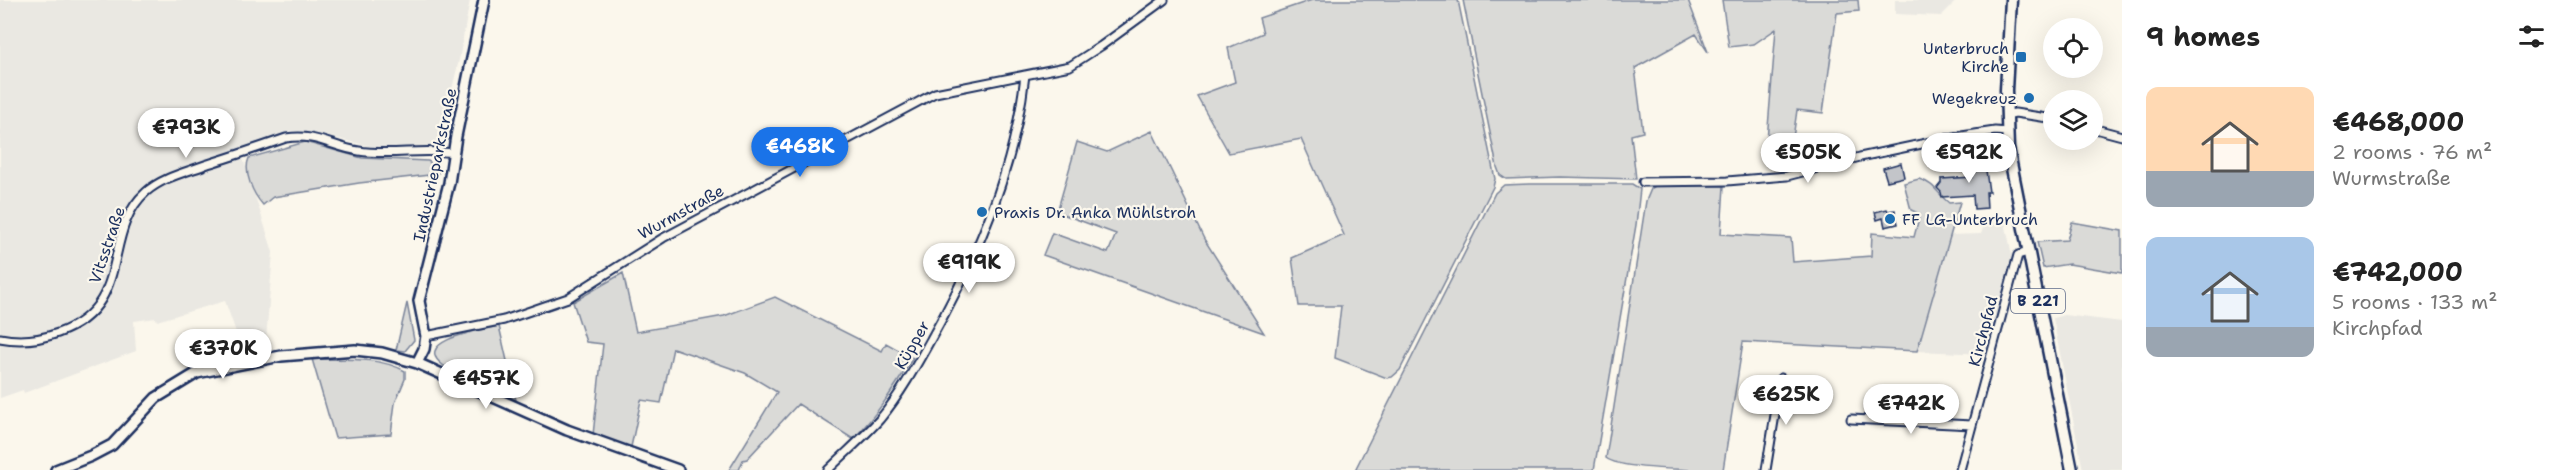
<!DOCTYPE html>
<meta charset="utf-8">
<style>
body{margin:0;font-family:"Shantell Sans",sans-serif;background:#f6f6f6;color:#222;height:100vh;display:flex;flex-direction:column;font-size:22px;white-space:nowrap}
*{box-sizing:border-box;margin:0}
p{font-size:20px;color:#767676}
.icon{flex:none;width:33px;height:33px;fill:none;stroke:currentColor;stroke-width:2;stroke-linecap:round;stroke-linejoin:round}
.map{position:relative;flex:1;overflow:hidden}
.sheet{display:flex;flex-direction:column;background:#fff;width:450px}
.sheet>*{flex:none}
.tools{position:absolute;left:2043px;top:18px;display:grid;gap:12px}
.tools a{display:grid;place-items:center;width:60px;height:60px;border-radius:50%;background:#fff;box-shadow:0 6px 24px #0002;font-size:30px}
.price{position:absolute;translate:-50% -51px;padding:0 14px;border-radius:21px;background:#fff;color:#222;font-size:20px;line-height:39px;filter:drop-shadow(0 2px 3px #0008)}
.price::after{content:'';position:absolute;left:50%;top:36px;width:18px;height:14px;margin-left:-9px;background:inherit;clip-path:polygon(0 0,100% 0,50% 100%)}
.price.current{background:#1a73e8;color:#fff}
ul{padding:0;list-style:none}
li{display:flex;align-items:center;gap:18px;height:150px;padding:0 24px}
li span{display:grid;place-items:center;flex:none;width:168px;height:120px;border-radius:12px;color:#555}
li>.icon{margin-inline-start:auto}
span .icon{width:72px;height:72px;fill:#fffc;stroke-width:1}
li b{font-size:26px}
h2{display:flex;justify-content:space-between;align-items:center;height:72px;padding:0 24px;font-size:26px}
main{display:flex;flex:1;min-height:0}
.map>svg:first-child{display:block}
</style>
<main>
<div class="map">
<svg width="2122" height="470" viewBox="0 0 2122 470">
<rect width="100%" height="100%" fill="#fbf7ec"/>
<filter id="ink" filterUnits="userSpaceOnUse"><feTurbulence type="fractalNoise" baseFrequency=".0167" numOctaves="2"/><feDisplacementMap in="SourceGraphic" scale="12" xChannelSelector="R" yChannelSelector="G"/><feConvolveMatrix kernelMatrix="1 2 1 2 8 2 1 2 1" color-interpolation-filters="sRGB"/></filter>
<g filter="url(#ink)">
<!-- built -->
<path fill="#eae8e2" d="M0 0H470L459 60 443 127 442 143 435 147H373L314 133 291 131 240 149 273 252 266 340 249 346 244 336 238 338 225 301 157 321 156 318 134 321 136 351 24 393 23 390 0 398Z
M1895 0H1955L1956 1 1941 16 1895 14Z
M1985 222H2005L2013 260 1987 354 1917 351 1950 235 1981 234Z
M2064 315 2122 322V470H2083L2053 318Z"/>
<!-- green -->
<path fill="#dadad7" stroke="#7a849a" stroke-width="1.5" d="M1312 0H1458L1495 179 1493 187 1400 370 1392 377 1387 378 1335 358 1341 306H1299L1292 258 1344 235 1301 139 1229 153 1197 96 1235 82 1228 48 1263 33 1259 18Z
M1463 0H1688L1708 52 1696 34 1635 68 1643 132 1631 135 1636 179 1560 177 1506 179 1500 175 1497 167Z
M1722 0H1858L1859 11 1837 13 1823 113 1797 110 1793 138 1767 140 1776 29 1754 44 1729 47Z
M1152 131 1204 239 1264 333 1043 255 1052 233 1108 253 1116 234 1057 212 1077 142 1107 152Z
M305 142 362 158 428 161 439 168 438 174 359 183 273 197 263 205C253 194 243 172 249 158Z
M1919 179C1936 184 1936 193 1949 203L1960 202 1917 351 1743 342 1723 470C1699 470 1621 470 1606 458L1646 201 1651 189 1657 185 1724 186 1721 234 1791 238 1793 262 1871 256 1872 233 1914 237 1920 214 1911 210 1904 183Z
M1529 184H1632L1640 189 1636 225 1594 470H1355L1495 193 1504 185Z
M2072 222 2122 231V273L2069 264 2043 268 2037 242 2067 240Z
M623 273 636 332 724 316 775 297 882 351 886 343 913 358C895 387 877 415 853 439L798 404 747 459 743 460 739 470H729L777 392 745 373 673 348 661 403 641 400 631 447 593 435 603 344 586 342 573 302Z
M407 303 414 340 405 351 396 350Z
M499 326 516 400 444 366C408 340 487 329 499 326Z
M312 359C342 360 378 356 405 371V379L395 403 391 434 335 438Z"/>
<!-- building -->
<path fill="#c3c5c9" stroke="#1b2f5e" stroke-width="1.5" d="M1971 156H1984L1989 192H1986L1987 208 1974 209 1973 195 1942 197 1941 192 1937 188 1941 183V179L1972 177Z
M1901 163 1904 177 1887 181 1883 168Z
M1887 209 1888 211 1895 210 1898 224 1885 227 1883 218 1877 220 1875 212Z"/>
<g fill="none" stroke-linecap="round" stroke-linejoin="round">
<!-- street casing -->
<g stroke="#1b2f5e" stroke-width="11">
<path id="street" d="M2006 115 2015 113 2054 119
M2092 128 2122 136
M1643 182 1727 181 1787 176 1860 157 1955 137 1995 131 2007 132
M426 336 504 320 568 298 663 238 935 93 1070 66 1101 46 1164 0
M0 338C20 342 39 340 58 333 135 305 100 233 146 192 163 177 187 172 208 164 234 156 260 147 286 138 316 133 332 147 359 151 390 156 423 148 453 153
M1851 419 1972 425
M828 470C845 453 864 437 880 419 900 395 916 366 931 339 977 257 1015 169 1025 75
M1766 470 1781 378
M1960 470 2018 255 2028 252"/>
</g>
<!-- secondary casing -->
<g stroke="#1b2f5e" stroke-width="14">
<path id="secondary" d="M417 363 424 349 426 336 419 301 449 183 456 136 484 0
M56 470 91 456 112 445 156 398 197 373 281 356 355 350 382 353 417 363 567 430 678 470"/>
</g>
<!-- primary casing -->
<g stroke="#1b2f5e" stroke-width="15">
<path id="primary" d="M2011 0 2006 90 2008 148 2072 470"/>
</g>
<!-- street -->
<use href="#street" stroke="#fbf7ec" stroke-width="7"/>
<!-- secondary -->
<use href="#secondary" stroke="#fbf7ec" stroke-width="9"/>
<!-- primary -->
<use href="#primary" stroke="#fbf7ec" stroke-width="10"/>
</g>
</g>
<!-- markers -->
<g fill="#1f6fb2" stroke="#fbf7ec" stroke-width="2">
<rect x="2015" y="51" width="12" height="12" rx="3"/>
<circle cx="2029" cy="98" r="6"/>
<circle cx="982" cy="212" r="6"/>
<circle cx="1890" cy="219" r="6"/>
</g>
<g text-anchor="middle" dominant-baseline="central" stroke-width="4.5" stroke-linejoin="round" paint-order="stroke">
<!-- shield labels -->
<rect fill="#fbf7ec" stroke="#5e6b89" stroke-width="1.5" x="2011" y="289" width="54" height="24" rx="4.5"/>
<g font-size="15" font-weight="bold" fill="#1b2f5e">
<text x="2038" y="301">B 221</text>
</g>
<!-- poi labels -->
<g font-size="16" fill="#1b2f5e" stroke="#fbf7ec" text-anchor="end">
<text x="2009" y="48">Unterbruch<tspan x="2009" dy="18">Kirche</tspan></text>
<text x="2017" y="98">Wegekreuz</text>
<text x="994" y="212" text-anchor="start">Praxis Dr. Anka Mühlstroh</text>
<text x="1902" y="219" text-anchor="start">FF LG-Unterbruch</text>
</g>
<!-- street labels -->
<g font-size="16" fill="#1b2f5e" stroke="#fbf7ec">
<text transform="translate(435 165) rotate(-78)">Industrieparkstraße</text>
<text transform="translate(681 212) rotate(-29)">Wurmstraße</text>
<text transform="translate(107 245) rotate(-71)">Vitsstraße</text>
<text transform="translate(1983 331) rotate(-75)">Kirchpfad</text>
<text transform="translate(912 345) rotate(-60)">Küpper</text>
</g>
</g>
</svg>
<div class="tools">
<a><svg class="icon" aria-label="locate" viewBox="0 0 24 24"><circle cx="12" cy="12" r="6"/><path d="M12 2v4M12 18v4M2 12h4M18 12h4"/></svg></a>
<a><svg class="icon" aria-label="layers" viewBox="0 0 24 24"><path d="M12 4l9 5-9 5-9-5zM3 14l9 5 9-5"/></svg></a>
</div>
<b class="price" style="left:186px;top:159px">€793K</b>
<b class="price current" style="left:800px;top:178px">€468K</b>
<b class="price" style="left:1808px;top:184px">€505K</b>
<b class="price" style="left:1969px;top:184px">€592K</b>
<b class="price" style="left:969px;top:294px">€919K</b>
<b class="price" style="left:223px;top:380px">€370K</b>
<b class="price" style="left:486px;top:410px">€457K</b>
<b class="price" style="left:1786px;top:426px">€625K</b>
<b class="price" style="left:1911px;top:435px">€742K</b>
</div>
<section class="sheet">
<h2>9 homes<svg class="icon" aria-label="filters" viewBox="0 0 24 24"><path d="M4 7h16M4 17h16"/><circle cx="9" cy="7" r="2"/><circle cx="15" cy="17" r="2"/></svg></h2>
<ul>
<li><span style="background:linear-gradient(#ffd9b3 70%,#9aa5b1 0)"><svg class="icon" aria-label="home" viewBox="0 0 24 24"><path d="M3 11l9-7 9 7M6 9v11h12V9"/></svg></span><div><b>€468,000</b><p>2 rooms · 76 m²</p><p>Wurmstraße</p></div></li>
<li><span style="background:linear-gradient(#a9c7e8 75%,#9aa5b1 0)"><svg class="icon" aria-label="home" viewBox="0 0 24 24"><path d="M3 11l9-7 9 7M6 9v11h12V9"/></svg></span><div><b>€742,000</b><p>5 rooms · 133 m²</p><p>Kirchpfad</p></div></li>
</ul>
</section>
</main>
